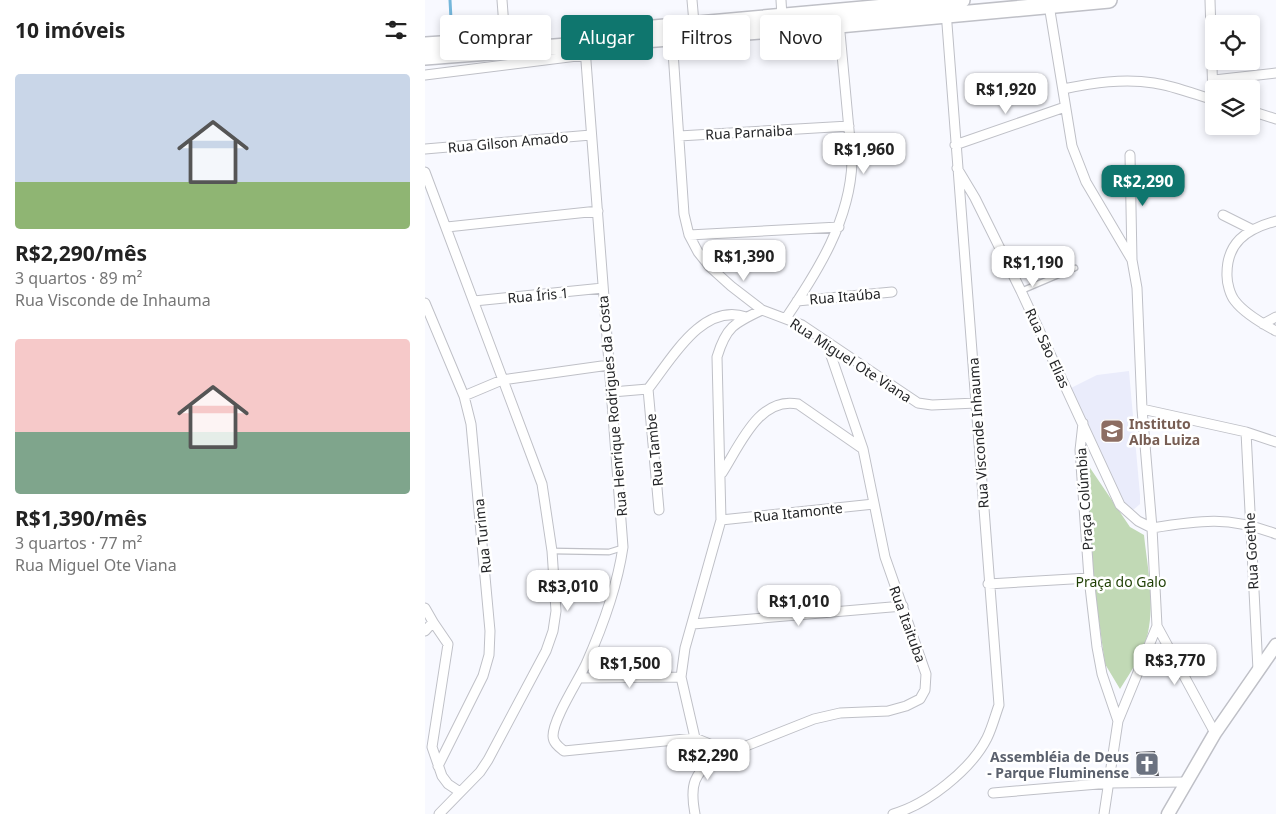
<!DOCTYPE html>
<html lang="pt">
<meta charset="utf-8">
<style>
body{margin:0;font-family:"Noto Sans",sans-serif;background:#f2f2f2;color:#222;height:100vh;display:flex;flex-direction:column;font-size:19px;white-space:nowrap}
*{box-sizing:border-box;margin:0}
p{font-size:16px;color:#767676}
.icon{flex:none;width:28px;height:28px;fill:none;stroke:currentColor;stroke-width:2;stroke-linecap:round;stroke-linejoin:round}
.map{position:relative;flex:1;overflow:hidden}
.sheet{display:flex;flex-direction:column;background:#fff;width:425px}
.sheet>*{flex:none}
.top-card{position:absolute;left:15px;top:15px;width:475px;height:45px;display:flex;gap:10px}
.tools{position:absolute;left:780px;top:15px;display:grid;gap:10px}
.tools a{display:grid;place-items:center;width:55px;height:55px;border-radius:5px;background:#fff;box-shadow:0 2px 8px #0003;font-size:25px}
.price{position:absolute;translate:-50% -42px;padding:0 11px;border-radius:10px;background:#fff;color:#222;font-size:16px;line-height:32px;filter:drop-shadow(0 1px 2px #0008)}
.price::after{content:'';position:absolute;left:50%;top:30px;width:15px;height:11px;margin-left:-8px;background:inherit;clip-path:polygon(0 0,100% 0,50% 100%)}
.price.on{background:#0f766e;color:#fff}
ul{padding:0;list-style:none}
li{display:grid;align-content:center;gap:10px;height:265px;padding:0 15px}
li span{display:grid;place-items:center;height:155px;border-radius:5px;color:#555}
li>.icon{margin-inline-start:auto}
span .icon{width:90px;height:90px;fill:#fffc;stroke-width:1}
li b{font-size:21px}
h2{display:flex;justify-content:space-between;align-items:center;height:60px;padding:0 15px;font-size:21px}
.pill{padding:0 18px;border-radius:5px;background:#fff;box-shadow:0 2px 8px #0003;font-size:18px;line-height:45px}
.pill.on{background:#0f766e;color:#fff}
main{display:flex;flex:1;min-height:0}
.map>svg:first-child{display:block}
</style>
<main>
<section class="sheet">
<h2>10 imóveis<svg class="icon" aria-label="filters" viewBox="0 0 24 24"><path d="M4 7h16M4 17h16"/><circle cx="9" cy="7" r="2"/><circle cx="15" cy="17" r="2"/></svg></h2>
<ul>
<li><span style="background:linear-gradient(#c9d6e8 70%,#8fb573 0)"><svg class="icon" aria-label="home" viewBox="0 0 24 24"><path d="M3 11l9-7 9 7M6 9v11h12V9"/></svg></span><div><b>R$2,290/mês</b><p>3 quartos · 89 m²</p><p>Rua Visconde de Inhauma</p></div></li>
<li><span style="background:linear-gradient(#f6c9c9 60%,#7fa58c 0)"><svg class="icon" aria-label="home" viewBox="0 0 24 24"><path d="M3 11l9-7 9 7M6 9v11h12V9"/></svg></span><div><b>R$1,390/mês</b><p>3 quartos · 77 m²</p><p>Rua Miguel Ote Viana</p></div></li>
</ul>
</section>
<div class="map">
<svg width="851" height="814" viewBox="0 0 851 814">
<rect width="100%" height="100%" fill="#f8f9ff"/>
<!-- built -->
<path fill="#eaecfb" d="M704 371 715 495V504L708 510 698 506 646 388 672 375Z"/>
<!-- green -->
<path fill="#c1d9b5" d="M657 456 705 527 719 535C722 564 729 597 724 627 721 650 707 670 695 689L680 664 670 593Z"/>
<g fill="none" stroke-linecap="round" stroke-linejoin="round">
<!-- stream -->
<path stroke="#75b7db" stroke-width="3" d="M25 0 27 38"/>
</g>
<!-- building -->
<path fill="#515258" d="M730 751 734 776H714L711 752Z"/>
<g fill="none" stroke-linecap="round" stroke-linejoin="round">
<!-- lane casing -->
<g stroke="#bfc0c7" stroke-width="7">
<path id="lane" d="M596 291 650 268
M127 551 184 552 197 548"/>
</g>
<!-- street casing -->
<g stroke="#bfc0c7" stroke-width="11">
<path id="street" d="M77 0 80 40
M267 0 269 23
M356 0 357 17
M785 0 788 99
M624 5 647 146 661 182 707 260 712 288 717 409 727 528 732 626 693 721 679 814
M159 35 198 547C192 588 178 626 161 664 153 681 128 719 128 736 128 743 134 747 139 751L270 738 297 749 321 746 389 719 415 713 463 711 481 706 495 699 500 690 501 674 460 557 438 449 402 344
M247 37 259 214 264 235 273 252 285 267 306 286 337 310 377 325 493 403 507 405 551 403
M0 75 160 55
M789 80 851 73
M638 89C668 83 698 78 729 83 749 86 769 94 789 100
M826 111 851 119
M254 136 424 126
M530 145 640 107
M0 149 166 135
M705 155 707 260
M532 168 550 198 596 291 695 505 713 521 727 528
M0 172 117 484 127 551 131 611 128 631 121 651 63 760 55 772 14 814
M798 215 826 229
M851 221C821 229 801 243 802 276 802 283 805 295 810 301 819 313 838 324 851 331
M22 227 173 211
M264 235 414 227
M49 301 178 288
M372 301 467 292
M0 303 39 396 46 424 65 631 64 655 58 676 13 766
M361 318C393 271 425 220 427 162L414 22
M838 324 851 317
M223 389 234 510
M187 392 223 389C246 360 277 302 321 317
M39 396 77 380 184 365
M717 409 821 432 851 442
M658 423 655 450 664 578 672 647 677 674 693 721
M821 432 833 670
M297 473C315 445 334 396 373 404L438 449
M296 520 449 504
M727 528C776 520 804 516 851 534
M563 584 664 578
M0 608 8 622
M268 624 478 606
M732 626 790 733
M0 631 8 622 23 644 7 747 17 776 23 784 35 792
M154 678 256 677
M270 738 256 677 260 648 296 520 292 357C301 327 309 323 337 310
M568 793 685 783 760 782
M270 814C263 777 273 774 297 749
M468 814C501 805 546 770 562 738 567 728 570 716 574 705L521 11"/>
</g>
<!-- secondary casing -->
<g stroke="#bfc0c7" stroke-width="15">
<path id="secondary" d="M743 814 790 733 851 645"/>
</g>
<!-- primary casing -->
<g stroke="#bfc0c7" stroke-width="18">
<path id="primary" d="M173 33 537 0
M0 45 95 39
M0 57 414 25 684 0"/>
</g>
<!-- lane -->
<use href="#lane" stroke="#fff" stroke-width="4.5"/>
<!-- street -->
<use href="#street" stroke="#fff" stroke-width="9"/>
<!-- secondary -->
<use href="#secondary" stroke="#fff" stroke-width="12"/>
<!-- primary -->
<use href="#primary" stroke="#fff" stroke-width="15"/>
</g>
<!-- icons -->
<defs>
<g id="school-square" transform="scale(1.25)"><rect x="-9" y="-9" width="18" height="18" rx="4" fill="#8d6e63" stroke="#fff"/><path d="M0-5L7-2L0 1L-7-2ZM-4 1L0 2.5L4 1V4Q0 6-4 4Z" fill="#fff"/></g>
<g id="church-square" transform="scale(1.25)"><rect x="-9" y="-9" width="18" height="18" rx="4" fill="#6b7280" stroke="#fff"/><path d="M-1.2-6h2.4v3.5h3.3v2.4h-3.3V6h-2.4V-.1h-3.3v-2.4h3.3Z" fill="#fff"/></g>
</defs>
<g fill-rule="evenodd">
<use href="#school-square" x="687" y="431"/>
<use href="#church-square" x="722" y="764"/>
</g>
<g text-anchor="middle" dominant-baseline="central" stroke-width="5" stroke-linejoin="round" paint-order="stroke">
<!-- street labels -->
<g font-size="14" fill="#252628" stroke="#fff">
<text transform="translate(324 132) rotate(-3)">Rua Parnaiba</text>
<text transform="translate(83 142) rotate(-5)">Rua Gilson Amado</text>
<text transform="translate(113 295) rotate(-5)">Rua Íris 1</text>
<text transform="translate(420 296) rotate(-5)">Rua Itaúba</text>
<text transform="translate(623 348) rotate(65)">Rua Sāo Elias</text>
<text transform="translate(426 360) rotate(33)">Rua Miguel Ote Viana</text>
<text transform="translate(187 406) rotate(-95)">Rua Henrique Rodrigues da Costa</text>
<text transform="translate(553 433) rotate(-94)">Rua Visconde Inhauma</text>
<text transform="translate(229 450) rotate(-96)">Rua Tambe</text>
<text transform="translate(659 499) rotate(-94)">Praça Colúmbia</text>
<text transform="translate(373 512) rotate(-6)">Rua Itamonte</text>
<text transform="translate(57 536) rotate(-96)">Rua Turima</text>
<text transform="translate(826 551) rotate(-93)">Rua Goethe</text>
<text transform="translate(483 624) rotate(70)">Rua Itaituba</text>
</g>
<!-- education labels -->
<g font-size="14" font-weight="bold" fill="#785e54" stroke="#fff" text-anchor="start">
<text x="704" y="423">Instituto<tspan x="704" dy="16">Alba Luiza</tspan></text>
</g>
<!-- park labels -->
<g font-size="14" fill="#1f3f04" stroke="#fff">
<text x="696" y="581">Praça do Galo</text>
</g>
<!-- worship labels -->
<g font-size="14" font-weight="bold" fill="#5b616d" stroke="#fff" text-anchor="end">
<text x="704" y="756">Assembléia de Deus<tspan x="704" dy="16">- Parque Fluminense</tspan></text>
</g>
</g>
</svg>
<div class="tools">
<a><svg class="icon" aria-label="locate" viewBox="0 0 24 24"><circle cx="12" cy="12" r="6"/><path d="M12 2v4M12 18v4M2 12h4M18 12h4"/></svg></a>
<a><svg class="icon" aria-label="layers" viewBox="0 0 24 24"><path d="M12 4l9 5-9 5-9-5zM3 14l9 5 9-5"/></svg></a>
</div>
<b class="price" style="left:581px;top:115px">R$1,920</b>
<b class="price" style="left:439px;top:175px">R$1,960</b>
<b class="price on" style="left:718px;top:207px">R$2,290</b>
<b class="price" style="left:319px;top:282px">R$1,390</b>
<b class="price" style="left:608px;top:288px">R$1,190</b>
<b class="price" style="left:143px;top:612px">R$3,010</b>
<b class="price" style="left:374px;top:627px">R$1,010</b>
<b class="price" style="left:750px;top:686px">R$3,770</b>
<b class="price" style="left:205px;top:689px">R$1,500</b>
<b class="price" style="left:283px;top:781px">R$2,290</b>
<div class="top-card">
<a class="pill">Comprar</a>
<a class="pill on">Alugar</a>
<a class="pill">Filtros</a>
<a class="pill">Novo</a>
</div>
</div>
</main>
